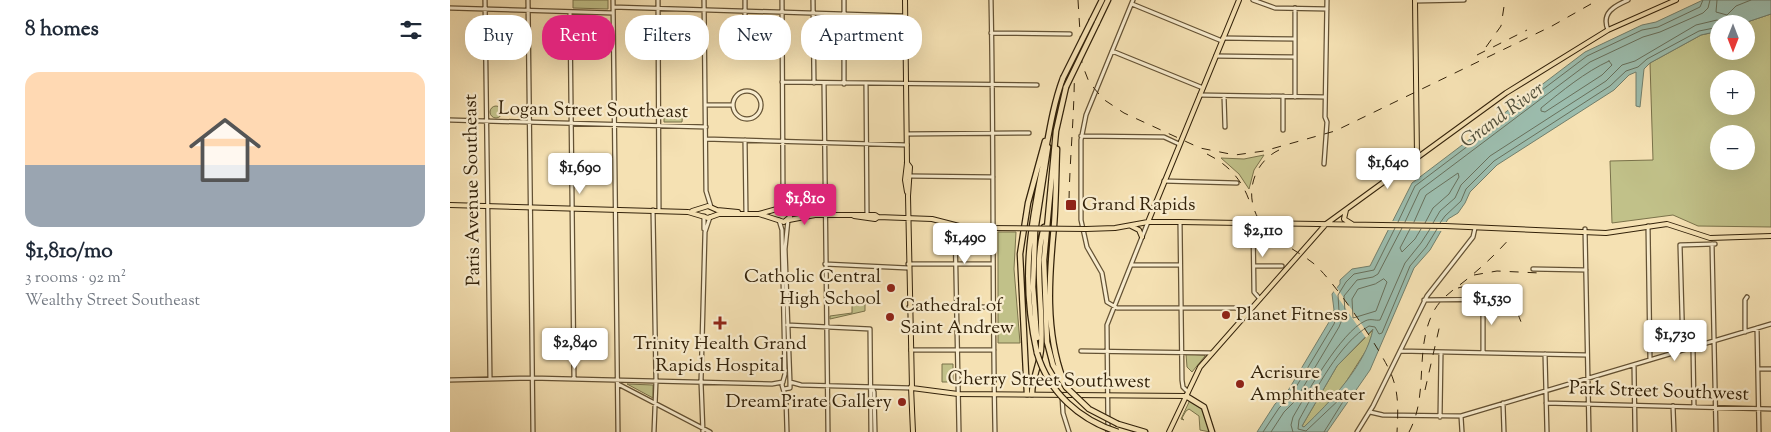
<!DOCTYPE html>
<meta charset="utf-8">
<style>
body{margin:0;font-family:"Sorts Mill Goudy",serif;background:#f6f6f7;color:#1f2937;height:100vh;display:flex;flex-direction:column;font-size:19px;white-space:nowrap}
*{box-sizing:border-box;margin:0}
p{font-size:16px;color:#747a83}
.icon{flex:none;width:28px;height:28px;fill:none;stroke:currentColor;stroke-width:2;stroke-linecap:round;stroke-linejoin:round}
.map{position:relative;flex:1;overflow:hidden}
.drawer{display:flex;flex-direction:column;background:#fff;width:450px}
.drawer>*{flex:none}
.banner{position:absolute;left:15px;top:15px;width:475px;height:45px;display:flex;gap:10px}
.needle{width:32px;rotate:180deg}
.controls{position:absolute;left:1260px;top:15px;display:grid;gap:10px}
.controls a{display:grid;place-items:center;width:45px;height:45px;border-radius:50%;background:#fff;box-shadow:0 5px 20px #0002;font-size:25px}
.price{position:absolute;translate:-50% -42px;padding:0 11px;border-radius:5px;background:#fff;color:#222;font-size:16px;line-height:32px;filter:drop-shadow(0 1px 2px #0008)}
.price::after{content:'';position:absolute;left:50%;top:30px;width:15px;height:11px;margin-left:-8px;background:inherit;clip-path:polygon(0 0,100% 0,50% 100%)}
.price.selected{background:#db2777;color:#fff}
ul{padding:0;list-style:none}
li{display:grid;align-content:center;gap:10px;height:265px;padding:0 25px}
li span{display:grid;place-items:center;height:155px;border-radius:15px;color:#555}
li>.icon{margin-inline-start:auto}
span .icon{width:90px;height:90px;fill:#fffc;stroke-width:1}
li b{font-size:21px}
h2{display:flex;justify-content:space-between;align-items:center;height:60px;padding:0 25px;font-size:21px}
.pill{padding:0 18px;border-radius:20px;background:#fff;box-shadow:0 5px 20px #0002;font-size:18px;line-height:45px}
.pill.selected{background:#db2777;color:#fff}
main{display:flex;flex:1;min-height:0}
.map>svg:first-child{display:block}
</style>
<main>
<section class="drawer">
<h2>8 homes<svg class="icon" aria-label="filters" viewBox="0 0 24 24"><path d="M4 7h16M4 17h16"/><circle cx="9" cy="7" r="2"/><circle cx="15" cy="17" r="2"/></svg></h2>
<ul>
<li><span style="background:linear-gradient(#ffd9b3 60%,#9aa5b1 0)"><svg class="icon" aria-label="home" viewBox="0 0 24 24"><path d="M3 11l9-7 9 7M6 9v11h12V9"/></svg></span><div><b>$1,810/mo</b><p>3 rooms · 92 m²</p><p>Wealthy Street Southeast</p></div></li>
</ul>
</section>
<div class="map">
<svg width="1321" height="432" viewBox="0 0 1321 432">
<rect width="100%" height="100%" fill="#f5e1b3"/>
<filter id="stains"><feTurbulence type="fractalNoise" baseFrequency=".004" numOctaves="4"/><feColorMatrix values="0 0 0 0 .2 0 0 0 0 .09 0 0 0 0 .02 0 0 0 .5 -.17"/></filter>
<radialGradient id="worn" r=".72"><stop offset=".6" stop-color="#630" stop-opacity="0"/><stop offset="1" stop-color="#630" stop-opacity=".3"/></radialGradient>
<!-- green -->
<path fill="#c1c189" stroke="#7a724a" fill-rule="evenodd" d="M123 0H158V9L123 8Z
M1321 14V227L1248 226 1223 215 1162 223 1160 161 1203 160 1200 63 1251 35 1269 31V51H1296V24H1291ZM1269 79H1296V106H1269ZM1269 134H1296V161H1269Z
M40 112a6 6 0 1 1 12 0a6 6 0 1 1-12 0Z
M214 109H233L232 122H214Z
M814 155 804 170 799 189 789 174 771 158 794 159Z
M548 232H566L564 269 570 343H548Z
M415 303V311L380 319V316L402 313V304Z
M924 329 917 349 894 385 872 412 854 427 852 426 887 366Z
M736 354 754 355 755 356 742 372 737 367Z
M492 364H503V382H492Z
M177 384 203 385V398Z
M740 400 753 410 760 432 750 430 749 416 739 409 736 411 732 418 734 420 731 419Z"/>
<!-- water -->
<path fill="#9cbdae" stroke="#727f6c" fill-rule="evenodd" d="M1253 0H1321V14L1291 24H1269V31L1251 35 1200 63 1194 69 1190 107 1186 106V72L1179 75 1164 90 1047 165 1020 192 1015 203 1008 213 998 219 980 250 964 268 920 370 877 432H807L825 404 836 394 879 322 884 310 882 294 890 284V280L902 269 920 266 962 183 1135 52 1192 25 1206 22ZM923 329C916 365 880 402 854 427L852 426 887 366Z"/>
<!-- pier -->
<path fill="#f5e1b3" d="M940 221 998 222 993 231 936 230Z
M885 285 919 335 916 338 882 289Z"/>
<g fill="none" stroke-linecap="round" stroke-linejoin="round">
<!-- shore -->
<path stroke="#68705c" stroke-width="1" d="M1267 0 1266 12 1277 15 1286 6 1301 0
M1159 61 1162 65 1152 75 1095 112 1091 111V108C1112 91 1135 72 1159 61Z
M948 222 965 186 1137 56 1192 30 1208 27 1250 7 1253 0
M955 222 970 190 1140 62 1193 37 1210 32 1253 13 1258 8 1260 0
M964 222 976 195 1008 173 1009 177 999 194 983 208 975 223
M983 223 990 211 1005 198 1011 185 1040 156 1156 81 1172 65 1185 61 1246 25 1267 20 1276 24
M990 223 995 216 1011 201 1016 189 1044 161 1160 86 1176 71 1188 67 1197 59 1249 31 1269 27
M960 229 950 248 952 252 965 239 971 229
M934 279 937 282 926 311 903 318 902 299 908 289 925 284Z
M813 432 829 408 840 397 884 324 889 311 888 295 896 282 904 274 924 270 945 228
M821 432 834 412 845 401 889 327 895 312 894 296 907 280 923 277 928 274 952 228
M843 432 841 425 843 417C857 393 891 332 915 321 921 318 925 321 930 320L955 263 971 243 980 229
M874 432 894 400 893 396 856 431 848 429 849 420C865 391 890 342 919 326L925 327 929 334 932 333 960 266 976 247 987 229"/>
<!-- minor casing -->
<g stroke="#645234" stroke-width="5.5">
<path id="minor" d="M35 0 40 379
M78 0 83 432
M163 0 168 432
M208 0 209 211
M254 0 256 191 261 207
M295 0V55
M363 0 364 83
M394 0V84
M541 0C544 144 542 288 545 432
M683 0 636 115 631 140V220L637 247 652 273 657 302 667 308H786L796 314
M803 0 825 8 877 9
M965 1 1014 0
M682 4 772 41
M163 7 455 16
M0 8 163 13
M120 12 124 379
M1158 30C1151 13 1164 6 1178 0
M541 33 620 34
M773 38 845 39
M662 51 753 88
M766 56 845 57
M332 82 587 85
M374 83 378 432
M416 85 417 214
M283 105a14 14 0 1 1 28 0a14 14 0 1 1-28 0Z
M750 95 875 97
M774 96 775 127
M845 97V8
M255 105H283
M0 120 256 127
M833 130V96
M457 134 579 133
M631 136 714 137 729 144
M256 139 457 145
M295 140 296 213
M874 164 877 122 875 117 877 0
M460 176 543 177
M714 181 787 183
M334 195 338 208
M329 208 333 192 332 0
M203 210 206 381 204 432
M254 216V229
M329 220 332 230 335 374 332 385 336 399 337 432
M338 220 335 249 340 382
M730 222 732 380 733 387 738 392
M803 223 804 292 810 299
M505 225 509 432
M1198 226 1200 360
M1135 229 1139 432
M1262 244 1266 432
M375 264 458 268
M458 264H542
M681 265H730
M804 266H832
M1083 269 1136 270
M974 300 1052 299
M459 307H543
M337 325 420 329 421 432
M1307 328 1309 432
M1295 332V300L1297 297
M1243 348 1244 407
M461 350H544
M1233 350 1230 245 1265 244
M631 351 762 353
M950 351 1137 355
M1033 353V299
M1095 354 1097 432
M1184 365 1185 432
M1308 369H1321
M0 380 82 378 322 384 333 382
M340 382 351 385 461 388
M168 384 260 432
M422 387 424 392 425 432
M334 389 340 388V382
M612 396 613 413 619 432
M1053 403 1054 432
M1096 403 1321 409
M1223 406 1224 432
M920 412 933 415 1011 416 1321 324
M1011 416 1012 432
M990 417 991 352
M253 432 251 382 255 232 260 217
M658 432 657 325 698 222
M907 432 923 406 977 296 1023 237 1025 228"/>
</g>
<!-- major casing -->
<g stroke="#33220a" stroke-width="6">
<path id="major" d="M455 0 457 163 455 180 457 192
M965 0 967 156
M457 163 460 167 458 196 462 388
M0 205 238 212 258 218 269 214H309L334 222 340 217 338 209
M896 210 894 219 902 224
M242 211 258 206 267 210 288 212
M309 214 334 207 346 212 365 215H425L428 217 482 219 513 227 535 228
M404 216 425 219 428 217
M339 220 365 215
M698 222 789 0
M681 226 689 230 692 237
M636 229 665 228 698 222H730L995 226 1156 233 1217 224 1260 238 1321 236
M461 387 463 432
M462 388 508 394 736 396
M719 432 750 367 876 224 1056 93 1158 30 1226 0"/>
</g>
<!-- highway casing -->
<g stroke="#33220a" stroke-width="7">
<path id="highway" d="M642 20 652 0
M647 23 658 0
M616 87 606 131 594 260 597 342 603 365 616 387
M607 149C606 175 606 201 604 226 599 277 595 331 613 379
M587 338 583 287 585 232 598 147
M587 353C571 281 579 232 594 160 599 133 603 105 613 78
M577 394 570 254 578 203 595 141
M582 394C582 378 590 364 591 349 594 309 583 267 594 227
M736 396 754 407 762 432
M668 424 695 432"/>
</g>
<!-- minor -->
<use href="#minor" stroke="#f8ecce" stroke-width="3"/>
<!-- major -->
<use href="#major" stroke="#f5e1b3" stroke-width="4"/>
<!-- highway -->
<use href="#highway" stroke="#f5e1b3" stroke-width="4.5"/>
<!-- rail -->
<path stroke="#33220a" stroke-width="1" stroke-dasharray="9 9" stroke-linecap="butt" d="M628 0 632 64 639 82 653 99 674 113 750 148 785 155 814 151 885 131 1102 26 1148 0
M1036 47 1051 26 1055 0
M1027 55 1077 30
M829 150C804 162 794 193 808 218 819 238 845 249 863 263 882 278 936 356 943 379 949 396 948 414 947 432
M757 154C777 164 791 178 799 200
M619 200C620 150 626 100 624 50
M1024 275 1047 271 1090 273
M1008 288C1042 278 1062 293 1072 325
M975 390 991 320
M959 432C980 393 963 347 985 309 993 296 1005 289 1016 280 1032 267 1047 253 1061 237"/>
<!-- major-bridge casing -->
<g stroke="#33220a" stroke-width="6" stroke-linecap="butt">
<path id="major-bridge" d="M535 228 636 229"/>
</g>
<!-- highway-bridge casing -->
<g stroke="#33220a" stroke-width="7" stroke-linecap="butt">
<path id="highway-bridge" d="M613 78 642 20
M616 87 647 23
M587 353C599 393 630 420 668 432
M616 387 639 409 668 424"/>
</g>
<!-- major-bridge -->
<use href="#major-bridge" stroke="#f5e1b3" stroke-width="4"/>
<!-- highway-bridge -->
<use href="#highway-bridge" stroke="#f5e1b3" stroke-width="4.5"/>
</g>
<!-- markers -->
<g fill="#8f2418" stroke="#f8ecce" stroke-width="2">
<rect x="615" y="199" width="12" height="12" rx="2.5"/>
<circle cx="441" cy="288" r="5"/>
<circle cx="776" cy="315" r="5"/>
<circle cx="440" cy="317" r="5"/>
<path d="M267.5 315.5h5v5h5v5h-5v5h-5v-5h-5v-5h5z"/>
<circle cx="790" cy="384" r="5"/>
<circle cx="452" cy="402" r="5"/>
</g>
<g text-anchor="middle" dominant-baseline="central" stroke-width="4.5" stroke-linejoin="round" paint-order="stroke">
<!-- street labels -->
<g font-size="19" fill="#33220a" stroke="#f8ecce">
<text transform="translate(143 111) rotate(1)">Logan Street Southeast</text>
<text transform="translate(23 190) rotate(-91)">Paris Avenue Southeast</text>
<text transform="translate(599 381) rotate(1)">Cherry Street Southwest</text>
<text transform="translate(1209 392) rotate(2)">Park Street Southwest</text>
</g>
<!-- poi labels -->
<g font-size="19" fill="#33220a" stroke="#f8ecce" text-anchor="start">
<text x="632" y="205">Grand Rapids</text>
<text x="431" y="277" text-anchor="end">Catholic Central<tspan x="431" dy="22">High School</tspan></text>
<text x="450" y="306">Cathedral of<tspan x="450" dy="22">Saint Andrew</tspan></text>
<text x="786" y="315">Planet Fitness</text>
<text x="270" y="344" text-anchor="middle">Trinity Health Grand<tspan x="270" dy="22">Rapids Hospital</tspan></text>
<text x="800" y="373">Acrisure<tspan x="800" dy="22">Amphitheater</tspan></text>
<text x="442" y="402" text-anchor="end">DreamPirate Gallery</text>
</g>
<!-- water labels -->
<g font-size="20" font-style="italic" fill="#52503b" stroke="#f8ecce">
<text transform="translate(1053 116) rotate(-36)">Grand River</text>
</g>
</g>
<rect width="100%" height="100%" filter="url(#stains)"/>
<rect width="100%" height="100%" fill="url(#worn)"/>
</svg>
<div class="controls">
<a><svg class="needle" viewBox="-14 -14 28 28"><path d="M0-13l5 13h-10z" fill="#e53935"/><path d="M0 13l5-13h-10z" fill="#747a83"/></svg></a>
<a>+</a>
<a>−</a>
</div>
<b class="price" style="left:938px;top:190px">$1,640</b>
<b class="price" style="left:130px;top:195px">$1,690</b>
<b class="price selected" style="left:355px;top:226px">$1,810</b>
<b class="price" style="left:813px;top:258px">$2,110</b>
<b class="price" style="left:515px;top:265px">$1,490</b>
<b class="price" style="left:1042px;top:326px">$1,530</b>
<b class="price" style="left:1225px;top:362px">$1,730</b>
<b class="price" style="left:125px;top:370px">$2,840</b>
<div class="banner">
<a class="pill">Buy</a>
<a class="pill selected">Rent</a>
<a class="pill">Filters</a>
<a class="pill">New</a>
<a class="pill">Apartment</a>
</div>
</div>
</main>
